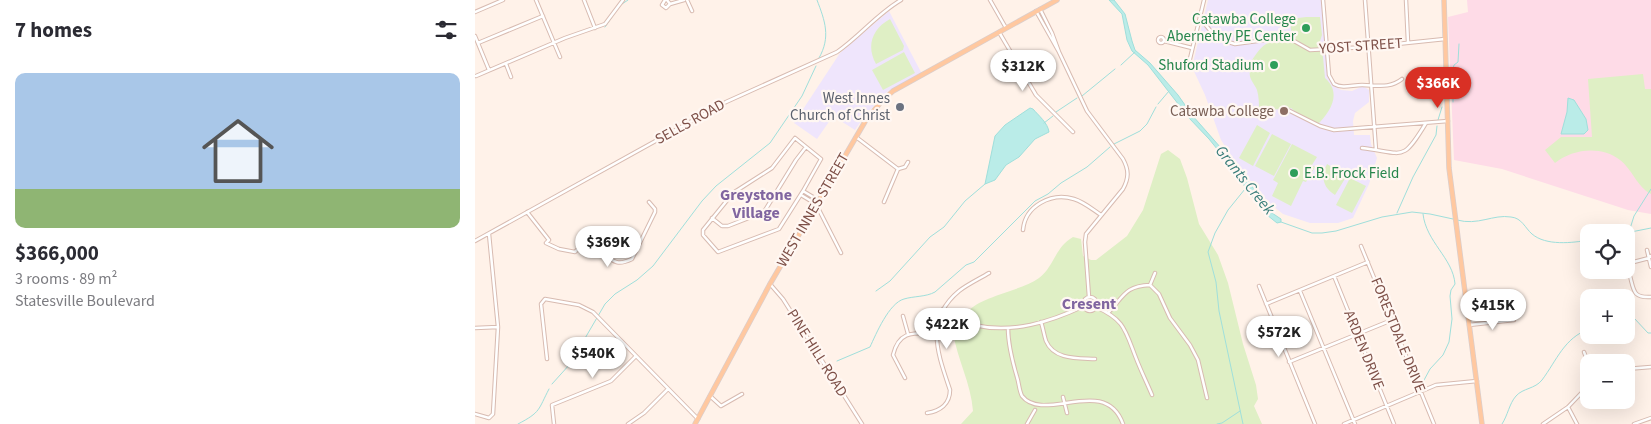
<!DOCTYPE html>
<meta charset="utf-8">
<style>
body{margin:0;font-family:"Source Sans 3",sans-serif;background:#f2f2f3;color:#2b2b33;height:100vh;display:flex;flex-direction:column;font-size:19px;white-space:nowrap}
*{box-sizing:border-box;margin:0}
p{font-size:16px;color:#7c7c81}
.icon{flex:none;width:28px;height:28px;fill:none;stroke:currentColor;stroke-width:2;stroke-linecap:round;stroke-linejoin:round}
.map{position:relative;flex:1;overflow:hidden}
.drawer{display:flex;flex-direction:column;background:#fff;width:475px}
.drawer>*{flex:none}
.tools{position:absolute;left:1105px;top:224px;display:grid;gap:10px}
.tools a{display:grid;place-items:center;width:55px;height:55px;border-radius:10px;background:#fff;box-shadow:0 5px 20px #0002;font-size:25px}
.price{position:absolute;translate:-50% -42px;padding:0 11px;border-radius:18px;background:#fff;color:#222;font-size:16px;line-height:32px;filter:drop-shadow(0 1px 2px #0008)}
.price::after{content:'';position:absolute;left:50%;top:30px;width:15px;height:11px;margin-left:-8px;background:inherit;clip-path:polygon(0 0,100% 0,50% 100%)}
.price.current{background:#d93025;color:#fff}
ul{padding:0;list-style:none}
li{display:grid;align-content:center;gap:10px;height:265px;padding:0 15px}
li+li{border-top:1px solid #e1e1e2}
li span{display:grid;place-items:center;height:155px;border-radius:10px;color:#555}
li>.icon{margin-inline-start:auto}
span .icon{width:90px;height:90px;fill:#fffc;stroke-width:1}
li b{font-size:21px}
h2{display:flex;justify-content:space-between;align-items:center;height:60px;padding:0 15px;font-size:21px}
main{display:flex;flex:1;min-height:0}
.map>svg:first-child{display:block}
</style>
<main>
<section class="drawer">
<h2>7 homes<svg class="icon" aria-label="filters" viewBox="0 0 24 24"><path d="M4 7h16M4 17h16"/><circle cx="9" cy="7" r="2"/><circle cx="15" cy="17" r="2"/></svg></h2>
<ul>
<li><span style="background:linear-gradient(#a9c7e8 75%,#8fb573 0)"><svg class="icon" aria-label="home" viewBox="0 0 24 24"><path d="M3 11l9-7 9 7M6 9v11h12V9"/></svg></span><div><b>$366,000</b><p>3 rooms · 89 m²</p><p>Statesville Boulevard</p></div></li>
</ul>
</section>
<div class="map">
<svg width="1176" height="424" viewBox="0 0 1176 424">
<rect width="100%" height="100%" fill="#fff2e9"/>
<!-- education -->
<path fill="#efe5fc" d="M733 0H847L853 77 859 86 866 90 877 91 888 86 894 90V102L880 113 878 121 879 135H895L896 144 902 158 894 184 878 218 863 223H835L808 214 794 203 763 166 746 140 730 95 717 67Z
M414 11 447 74 413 91 390 115 380 130 358 116 342 139 319 123 365 53Z"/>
<!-- medical -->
<path fill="#fedbe7" d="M992 0H1176V214L1153 210 1027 169 979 160 973 17 993 12Z"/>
<!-- green -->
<path fill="#dfefc5" d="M831 17H845L847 35 845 41 846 51 848 57 850 78C867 93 856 111 842 125L828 118 816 108 784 111C784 104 784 97 782 90 778 81 771 77 777 66L775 63C789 42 791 40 817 40L815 19Z
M415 19 429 46 428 50 401 64C391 46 397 29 415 19Z
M429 52 440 73 408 90 397 70Z
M1168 74 1170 89H1176V194C1162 187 1157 169 1145 160 1126 145 1097 149 1080 163L1070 150 1086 137H1117L1113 79Z
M782 125 795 133 778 166 764 158Z
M797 134 816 144 799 176 780 166Z
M817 144 842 157 837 165 840 167 831 182 828 181 816 206 797 196 803 183 798 180Z
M693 150 705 159 712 178 724 224 743 255 753 283 768 344 781 385 783 399 779 406 787 424H486L498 411C496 383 482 359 478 332 482 326 486 318 491 313 507 295 544 292 564 278 579 267 580 247 598 237L606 239 608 256 616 260H621L652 236 668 210 686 154Z
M852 164 870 175 871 177 860 195C847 187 846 176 852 164Z
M875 178 891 186 877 213 861 205Z"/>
<!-- water -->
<path fill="#baece8" stroke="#9fdfdb" d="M634 0H639L650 14 657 41 660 50 675 63 703 95 717 115 768 173 794 211 806 219V222L802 223 792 215 771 189 764 176 734 139 714 118 673 65 657 51 652 40 647 14Z
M1093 98 1099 100 1111 119 1113 130 1109 134H1086L1092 112Z
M555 108 558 109C563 115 573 123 574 132L560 139 544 157 531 165 520 180 510 184 520 136 530 125Z"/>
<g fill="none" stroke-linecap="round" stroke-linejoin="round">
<!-- stream -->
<path stroke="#9fdfdb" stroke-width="1" d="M342 0C350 21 356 37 344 58
M147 4 153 0
M130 27 137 17
M646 65 660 52
M607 96 640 69
M978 102V69L979 65 983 62 984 44
M683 104 694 91
M581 112 602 98
M963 120 967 107
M569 123 578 116
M639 144 665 131 672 124 681 107
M922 213 938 177 961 135 962 126
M982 220C1003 226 1018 214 1036 217 1047 218 1050 228 1057 234 1071 246 1097 243 1114 240
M806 222 837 233H847L861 231 907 217 937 212 955 214 978 219
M1154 232 1159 216 1176 189
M1151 233 1176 228
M401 291 415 281 455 237 469 227 490 201 510 184
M1151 317 1159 318 1173 333H1176
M362 361 395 347C401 334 414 303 429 299 439 296 451 297 460 292L491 265 499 262 560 201 573 194 586 183 612 167 635 147
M948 382 955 369 968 355 974 342 977 319 975 296 976 290 980 284C978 258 951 242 948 214
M77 384 95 364 130 304 140 294 162 280 178 266 227 201 241 186 295 143 327 96 341 66
M43 424C66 412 63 410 74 389
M742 424 747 423 765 411
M768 424 744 311 741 282 733 252 740 233 753 210 770 189H772
M1027 424C1033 415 1034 404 1041 396 1048 388 1060 389 1067 380 1082 360 1089 338 1114 329"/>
<!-- minor casing -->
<g stroke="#d8bbb1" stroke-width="4.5">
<path id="minor" d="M61 0 85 57
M109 0 120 28
M190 0 187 5 191 8 195 4 192 0
M212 0 217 11
M515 0 531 28
M848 0 854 75 859 84C868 89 877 85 887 85 901 85 915 89 927 79
M890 0 901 150
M931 0 933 42
M195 4 209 0
M561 11 584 52 577 33 565 9
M0 12 28 0
M725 18 738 34 750 41 760 44 812 37 835 50 893 47 970 39
M524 32 561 95 598 132
M0 36 14 70
M683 40a3 3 0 1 1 6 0a3 3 0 1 1-6 0Z
M689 41 717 48
M3 43 68 16
M584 52 612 111 648 159C654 170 654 178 648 189L611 234 610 242 614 297
M714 63 729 0
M31 64 36 77
M1 76 90 38 130 24 148 0
M811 109 845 126 859 130 973 121
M381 137 423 169
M320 138 346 159 328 191 304 229 243 252 228 235V230L258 193 297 168Z
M887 148C929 153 927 163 951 123
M328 191 343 200
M326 195 341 204 366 253
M409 202 423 169 430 167 433 162
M52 212 74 240 71 243 84 249 100 252 103 249C110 250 117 250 123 252 139 258 138 268 157 259L180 212V209L174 202
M237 218 247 226H253L289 212 321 160 331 147
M548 230C550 206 576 192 599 199 609 202 617 209 626 215
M0 241 251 102 362 52C385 36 402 14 426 0
M886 246 959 424
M1172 250 1176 267
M1151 264 1174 258 1176 256
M859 276 919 424
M1155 276C1159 291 1158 298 1176 297
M295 284 308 299 387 424
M675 285 680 273
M784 286 840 424
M825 291 880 424
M608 304a7 7 0 1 1 14 0a7 7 0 1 1-14 0Z
M791 304 893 262
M621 307C650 320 650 330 661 358 666 371 672 383 677 395
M468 309C478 314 488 323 499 325 537 334 575 322 609 306
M633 313C649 296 650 286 675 285L684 294 695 318 715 345 723 360 732 398
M428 316 433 334
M566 322C568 328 569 335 571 341 579 360 603 358 620 359
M994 325 1039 320
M0 328 23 327
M533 328C533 345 537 360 542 377 544 383 544 390 547 396 569 424 630 374 648 424
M1109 352 1114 365
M72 359 66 304 70 299 104 305 118 312 223 419
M814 362 917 320
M1151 369 1176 367
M430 378 418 355C424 330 439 333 461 333
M235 396 246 406 267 394
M588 397 592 413
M1093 407 1102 424
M452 413C465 411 475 404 475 390 463 354 449 320 484 291 493 284 504 279 514 273
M0 414 14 418 18 414 23 327 14 234
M79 424 77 405 136 381 161 356
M153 424 169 413 193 389
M552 424 560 410
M869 424 961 385 1002 381
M1068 424 1093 407 1114 385
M1159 424 1176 418"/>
</g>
<!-- major casing -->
<g stroke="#dbcecc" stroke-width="5.5">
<path id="major" d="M969 0 974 168 1007 424
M220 424 295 284 391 120 406 102 418 91 582 0"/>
</g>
<!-- minor -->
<use href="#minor" stroke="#fff" stroke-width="2.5"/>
<!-- major -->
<use href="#major" stroke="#ffc8a0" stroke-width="4"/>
</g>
<!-- markers -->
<g fill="#2e9e5b" stroke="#fff7f2" stroke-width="2">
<circle cx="831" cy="28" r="5"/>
<circle cx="799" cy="65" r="5"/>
<circle cx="819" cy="173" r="5"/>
</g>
<circle fill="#6b7280" stroke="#fff7f2" stroke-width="2" cx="425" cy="107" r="5"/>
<circle fill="#8d6e63" stroke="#fff7f2" stroke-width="2" cx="809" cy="111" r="5"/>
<g text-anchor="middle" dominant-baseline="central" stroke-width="4.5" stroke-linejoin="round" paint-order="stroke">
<!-- leisure labels -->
<g font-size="15" fill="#27864d" stroke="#fff7f2" text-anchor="end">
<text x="821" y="19">Catawba College<tspan x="821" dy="17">Abernethy PE Center</tspan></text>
<text x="789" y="65">Shuford Stadium</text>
<text x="829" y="173" text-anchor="start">E.B. Frock Field</text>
</g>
<!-- street labels -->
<g font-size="15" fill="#7e5048" stroke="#fff7f2">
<text transform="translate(886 46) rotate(-4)">YOST STREET</text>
<text transform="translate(215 122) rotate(-29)">SELLS ROAD</text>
<text transform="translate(338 210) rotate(-60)">WEST INNES STREET</text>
<text transform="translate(923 335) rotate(68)">FORESTDALE DRIVE</text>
<text transform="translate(889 350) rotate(68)">ARDEN DRIVE</text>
<text transform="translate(342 353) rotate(58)">PINE HILL ROAD</text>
</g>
<!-- worship labels -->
<g font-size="15" fill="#5b616d" stroke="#fff7f2" text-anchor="end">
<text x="415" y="98">West Innes<tspan x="415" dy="17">Church of Christ</tspan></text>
</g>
<!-- education labels -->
<g font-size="15" fill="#785e54" stroke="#fff7f2" text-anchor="end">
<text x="799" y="111">Catawba College</text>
</g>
<!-- water labels -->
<g font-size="16" font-style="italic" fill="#377c79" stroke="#fff7f2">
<text transform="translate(770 180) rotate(51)">Grants Creek</text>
</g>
<!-- neighbourhood labels -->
<g font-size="16" font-weight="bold" fill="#8065a0" stroke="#fff7f2">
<text x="281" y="195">Greystone<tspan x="281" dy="18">Village</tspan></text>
<text x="614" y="304">Cresent</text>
</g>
</g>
</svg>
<div class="tools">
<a><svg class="icon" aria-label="locate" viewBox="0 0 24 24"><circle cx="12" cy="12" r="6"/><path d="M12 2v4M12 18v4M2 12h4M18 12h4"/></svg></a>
<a>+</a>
<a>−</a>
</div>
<b class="price" style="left:548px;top:92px">$312K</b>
<b class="price current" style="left:963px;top:109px">$366K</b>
<b class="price" style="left:133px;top:268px">$369K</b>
<b class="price" style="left:1018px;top:331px">$415K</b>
<b class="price" style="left:472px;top:350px">$422K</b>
<b class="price" style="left:804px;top:358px">$572K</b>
<b class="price" style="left:118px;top:379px">$540K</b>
</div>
</main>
